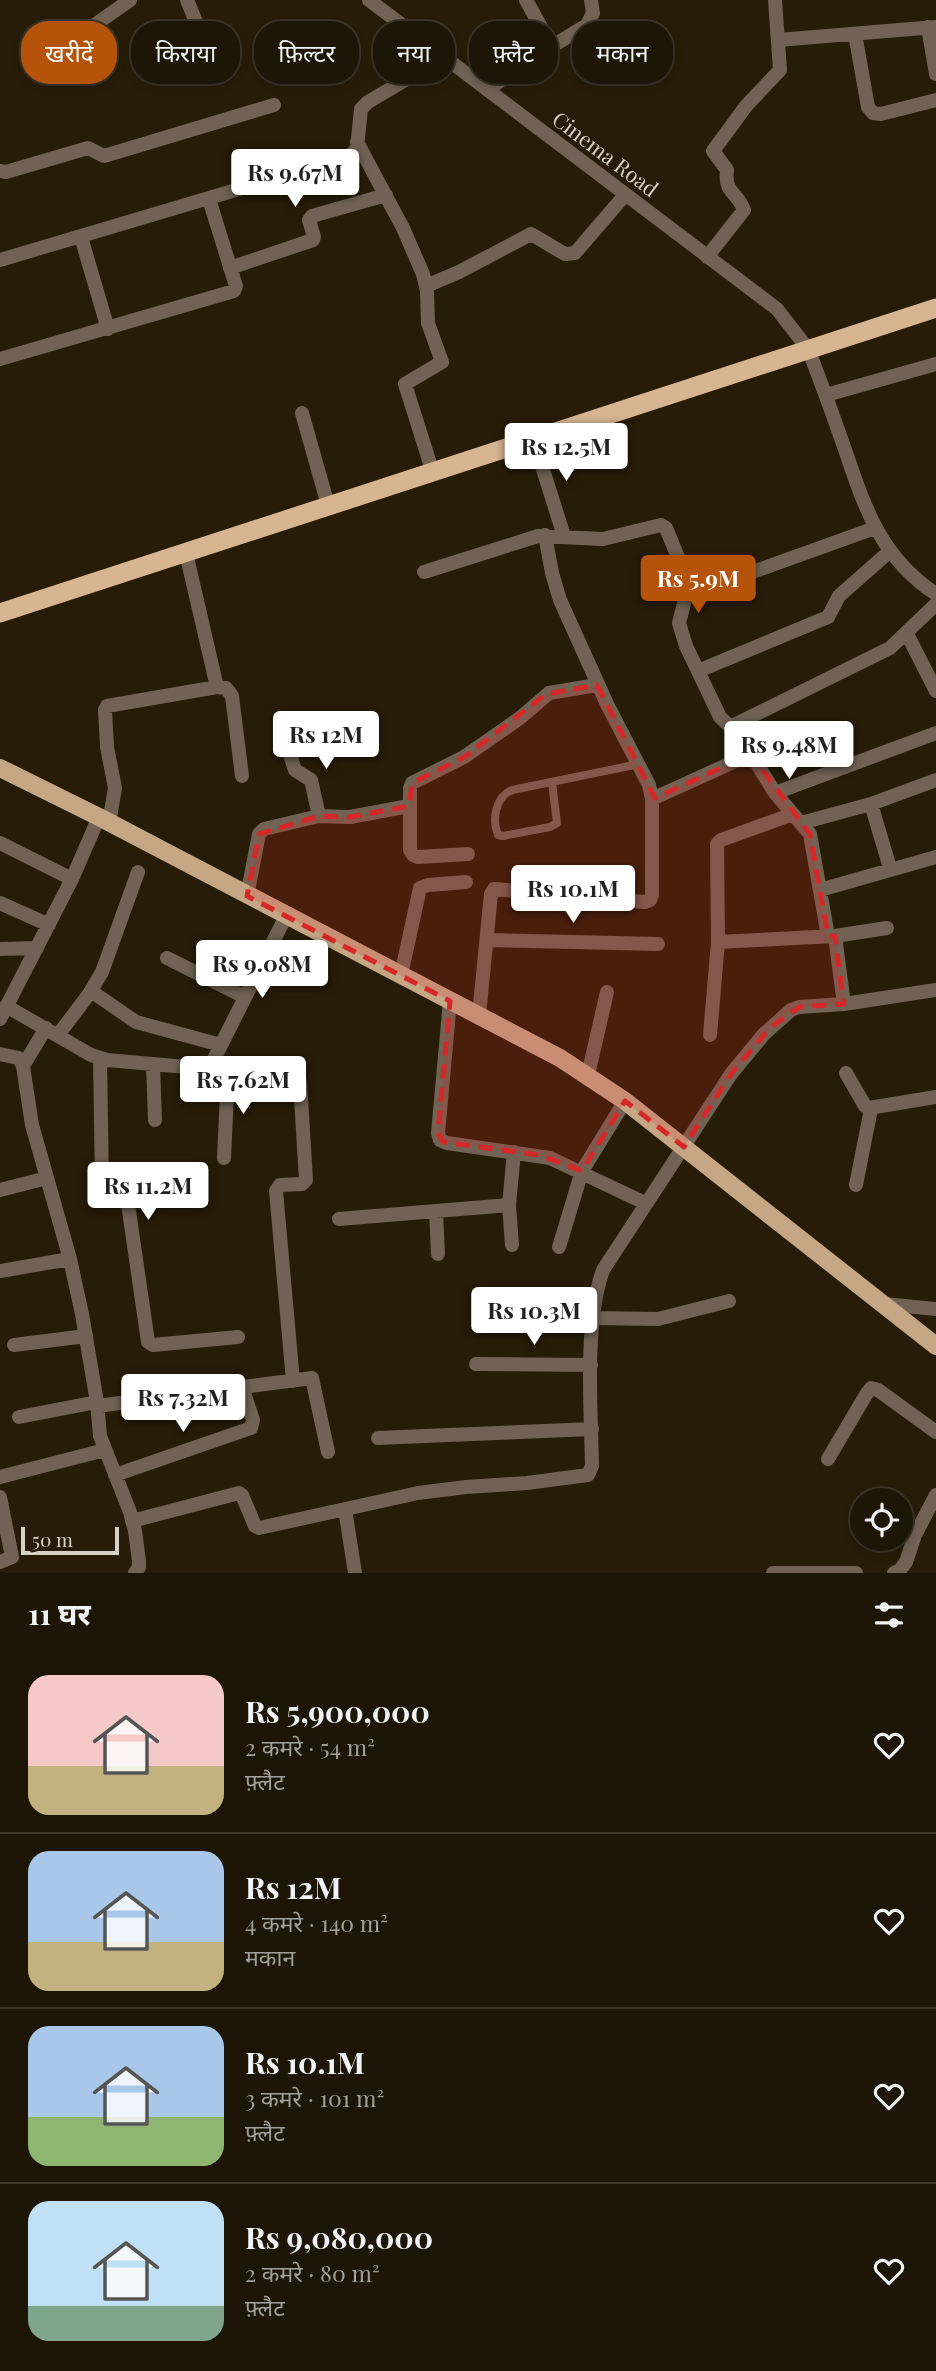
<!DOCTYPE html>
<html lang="hi">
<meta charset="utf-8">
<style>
body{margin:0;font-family:"Playfair Display","Noto Sans Devanagari",serif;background:#2a2213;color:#f1f3f6;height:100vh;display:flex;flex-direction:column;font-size:26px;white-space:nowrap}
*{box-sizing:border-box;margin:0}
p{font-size:23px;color:#a09f9a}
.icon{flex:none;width:38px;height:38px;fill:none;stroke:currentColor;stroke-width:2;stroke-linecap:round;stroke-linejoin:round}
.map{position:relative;height:1573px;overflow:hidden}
.sheet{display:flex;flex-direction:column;background:#1d1505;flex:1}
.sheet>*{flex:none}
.hud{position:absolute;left:21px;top:21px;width:894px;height:63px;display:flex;gap:14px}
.buttons{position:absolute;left:850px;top:1488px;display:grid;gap:14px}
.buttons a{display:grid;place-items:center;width:63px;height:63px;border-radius:50%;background:#1d1505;box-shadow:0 4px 10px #0003,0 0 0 2px #3b3427;font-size:35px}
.scale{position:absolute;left:21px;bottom:18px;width:98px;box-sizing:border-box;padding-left:7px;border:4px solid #d8d1c5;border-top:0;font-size:19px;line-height:24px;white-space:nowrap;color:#d8d1c5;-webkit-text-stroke:5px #271c07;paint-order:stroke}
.price{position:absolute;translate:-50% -60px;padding:0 16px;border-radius:7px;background:#fff;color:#222;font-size:23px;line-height:46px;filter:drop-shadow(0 2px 4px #0008)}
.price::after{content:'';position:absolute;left:50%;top:42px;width:21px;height:16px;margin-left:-10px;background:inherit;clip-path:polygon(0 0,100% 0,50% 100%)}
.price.on{background:#b45309;color:#fff}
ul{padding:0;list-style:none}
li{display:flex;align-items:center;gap:21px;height:175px;padding:0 28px}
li+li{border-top:2px solid #3b3427}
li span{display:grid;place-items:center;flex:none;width:196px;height:140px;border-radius:21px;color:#555}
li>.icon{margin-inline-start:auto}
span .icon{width:84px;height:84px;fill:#fffc;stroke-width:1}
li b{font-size:30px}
h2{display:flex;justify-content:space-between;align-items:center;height:84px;padding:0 28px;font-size:30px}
.pill{padding:0 24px;border-radius:28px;background:#1d1505;box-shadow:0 4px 10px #0003,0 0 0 2px #3b3427;font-size:24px;line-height:63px}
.pill.on{background:#b45309;color:#fff}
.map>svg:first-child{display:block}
</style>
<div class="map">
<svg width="936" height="1573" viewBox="0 0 936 1573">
<rect width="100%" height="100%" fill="#271c07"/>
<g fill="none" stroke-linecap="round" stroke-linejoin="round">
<!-- service -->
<path stroke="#716253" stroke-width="8" d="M552 782 557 823 550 827 503 836 498 835C492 820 495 797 512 790L639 764"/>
<!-- minor -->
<path stroke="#716253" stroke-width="14" d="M187 0 218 75
M526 0 552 47
M928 27 936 74
M855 34 868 107 873 113 881 114 936 100
M778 40 936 27
M48 58 130 0
M488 90 523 64 587 25 593 13 591 0
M357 142 403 228 423 274 427 291 428 323 442 362 405 384 433 473
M0 171 6 172 88 148 104 156 274 105
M81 237 108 329
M707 257 744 210C737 191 724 194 727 170L713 151 746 106 780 70 775 0
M0 260 350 156 357 148 361 109 368 102 407 79 432 48
M230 268 313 240 314 237 309 220 312 216 386 195
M426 286 459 272 531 234 565 254 575 253 625 195
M808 349C820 379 831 410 842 441 863 502 878 556 936 594
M0 359 234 291 236 286 209 199
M826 395 936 364
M302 413 328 505
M534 441 564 536
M186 553 217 687
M424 572 538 536 603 539 661 525 666 528 689 584 694 591 697 592 875 528
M689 584 679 623 686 646 720 717 739 735 775 793 810 834 828 936
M907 634 936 691
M698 671 828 617 839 596 890 551
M730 727 890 648 936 604
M286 742 295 770 311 780 319 816
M775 793 936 733
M652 799 751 754
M871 804 890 868
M109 823 115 788 107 747 105 710 107 706 217 687 226 688 232 696 242 776
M801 823 871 804 936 780
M0 843 72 879
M468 854 418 857 413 855 410 850V788L412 783 464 757 520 718 549 693 597 685
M820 890 936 857
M247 896 259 834 264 829 319 816 350 817 409 806
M0 903 49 925
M835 936 844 1004
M487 940 658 944
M718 942 835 936 887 928
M0 949 37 948
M167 958 245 997
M401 975 420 888 428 885 466 882
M91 991 136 1022 221 1045
M450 1001 438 1133 440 1140 447 1143 550 1158 645 1203
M6 1006 91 1055 107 1060 209 1069 300 1082 306 1180 302 1184 280 1185 276 1191 293 1381
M479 1015 491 894 494 889 645 902 650 900 652 895V799L649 785 607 704 560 600 552 573 545 535
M0 1019 72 879 99 817
M58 1035 89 994 102 972 138 872
M710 1035 718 942 717 844 721 840 793 814
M0 1054 19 1058 23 1066 32 1125 70 1259 82 1314 97 1402 100 1436 130 1512 135 1531 139 1561V1567L135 1573
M100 1058 102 1183 105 1190 121 1192 127 1197 148 1342 153 1345 238 1337
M153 1065 155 1120
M23 1066 46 1028
M209 1069 286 916
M846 1073 865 1106 869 1108 936 1097
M588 1075 607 992
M224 1158 228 1072
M856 1185 871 1109
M0 1190 47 1178
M436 1211 438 1254
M339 1219 509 1205
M512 1245 509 1205 514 1152
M559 1247 582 1171 625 1101
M0 1271 70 1259
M884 1304 936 1309
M594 1318 658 1319 729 1301
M14 1345 86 1336
M476 1364 591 1365
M97 1406 312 1378 328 1452
M19 1417 97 1402
M378 1438 592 1429
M828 1459 867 1393 871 1388 878 1390 936 1432
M115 1475 251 1428 253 1420 242 1387
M0 1477 105 1450
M0 1497 12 1557 0 1562
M345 1509 355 1573
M132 1521 239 1493 242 1495 255 1526 259 1528 418 1493 466 1487 527 1483 588 1475 592 1466C591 1408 584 1324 603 1270L731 1074 764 1034 791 1010 799 1007 844 1004 936 990
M773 1573H856
M894 1573 900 1570 906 1562 915 1535 936 1495"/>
<!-- tertiary -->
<path stroke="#716253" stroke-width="14" d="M369 0 777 309 808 349"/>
<!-- primary -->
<path stroke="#c5a786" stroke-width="18" d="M0 768 99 817 560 1058 625 1101 936 1346"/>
<!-- trunk -->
<path stroke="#d6b590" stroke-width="19" d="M0 613 936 308"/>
</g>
<!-- marked area -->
<path fill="#d62828" fill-opacity="0.2" stroke="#d62828" stroke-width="5" stroke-dasharray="14 9" stroke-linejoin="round" d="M597 685 655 798 751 754 810 834 828 936H835L844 1004 799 1007 770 1028 731 1074 684 1147 625 1101 582 1171 539 1155 443 1142 438 1133 450 1001 247 896 259 834 319 816 350 817 409 806 412 783 464 757 546 694Z"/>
<g text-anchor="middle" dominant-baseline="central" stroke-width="7" stroke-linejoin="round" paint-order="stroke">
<!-- street labels -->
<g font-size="21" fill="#d8d1c5" stroke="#271c07">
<text transform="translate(606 153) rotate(37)">Cinema Road</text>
</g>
</g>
</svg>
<div class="buttons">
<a><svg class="icon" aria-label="locate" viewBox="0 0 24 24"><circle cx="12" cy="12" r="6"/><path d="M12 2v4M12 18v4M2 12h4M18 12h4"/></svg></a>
</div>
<div class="scale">50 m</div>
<b class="price" style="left:295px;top:209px">Rs 9.67M</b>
<b class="price" style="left:566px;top:483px">Rs 12.5M</b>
<b class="price on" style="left:698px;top:615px">Rs 5.9M</b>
<b class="price" style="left:326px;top:771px">Rs 12M</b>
<b class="price" style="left:789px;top:781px">Rs 9.48M</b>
<b class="price" style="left:573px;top:925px">Rs 10.1M</b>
<b class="price" style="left:262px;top:1000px">Rs 9.08M</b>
<b class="price" style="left:243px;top:1116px">Rs 7.62M</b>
<b class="price" style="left:148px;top:1222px">Rs 11.2M</b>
<b class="price" style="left:534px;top:1347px">Rs 10.3M</b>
<b class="price" style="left:183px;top:1434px">Rs 7.32M</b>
<div class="hud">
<a class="pill on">खरीदें</a>
<a class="pill">किराया</a>
<a class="pill">फ़िल्टर</a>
<a class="pill">नया</a>
<a class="pill">फ़्लैट</a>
<a class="pill">मकान</a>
</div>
</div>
<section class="sheet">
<h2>11 घर<svg class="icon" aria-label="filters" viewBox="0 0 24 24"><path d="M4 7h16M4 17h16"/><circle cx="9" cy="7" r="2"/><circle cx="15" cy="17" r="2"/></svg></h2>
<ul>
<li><span style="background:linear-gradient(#f6c9c9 65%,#c2b280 0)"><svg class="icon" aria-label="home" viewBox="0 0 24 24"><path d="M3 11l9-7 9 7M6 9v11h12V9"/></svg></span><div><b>Rs 5,900,000</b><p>2 कमरे · 54 m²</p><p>फ़्लैट</p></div><svg class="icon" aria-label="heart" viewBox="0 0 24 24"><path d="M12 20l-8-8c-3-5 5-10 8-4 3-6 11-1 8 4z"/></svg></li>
<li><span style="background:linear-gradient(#a9c7e8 65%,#c2b280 0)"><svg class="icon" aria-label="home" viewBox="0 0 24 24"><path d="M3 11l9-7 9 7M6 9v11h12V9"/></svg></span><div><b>Rs 12M</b><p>4 कमरे · 140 m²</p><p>मकान</p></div><svg class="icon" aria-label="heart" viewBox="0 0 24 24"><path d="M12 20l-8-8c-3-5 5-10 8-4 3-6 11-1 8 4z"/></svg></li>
<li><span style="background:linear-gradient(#a9c7e8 65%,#8fb573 0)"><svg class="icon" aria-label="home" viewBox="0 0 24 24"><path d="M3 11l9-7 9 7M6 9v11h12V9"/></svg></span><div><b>Rs 10.1M</b><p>3 कमरे · 101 m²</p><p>फ़्लैट</p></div><svg class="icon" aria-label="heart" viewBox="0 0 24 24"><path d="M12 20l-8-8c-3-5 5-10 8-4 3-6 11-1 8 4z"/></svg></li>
<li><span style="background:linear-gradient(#bfe0f5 75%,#7fa58c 0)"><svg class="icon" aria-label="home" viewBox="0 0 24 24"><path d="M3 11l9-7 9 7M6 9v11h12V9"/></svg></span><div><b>Rs 9,080,000</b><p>2 कमरे · 80 m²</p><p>फ़्लैट</p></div><svg class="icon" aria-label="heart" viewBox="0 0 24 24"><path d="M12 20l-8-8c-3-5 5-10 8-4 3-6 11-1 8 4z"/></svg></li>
</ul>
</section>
